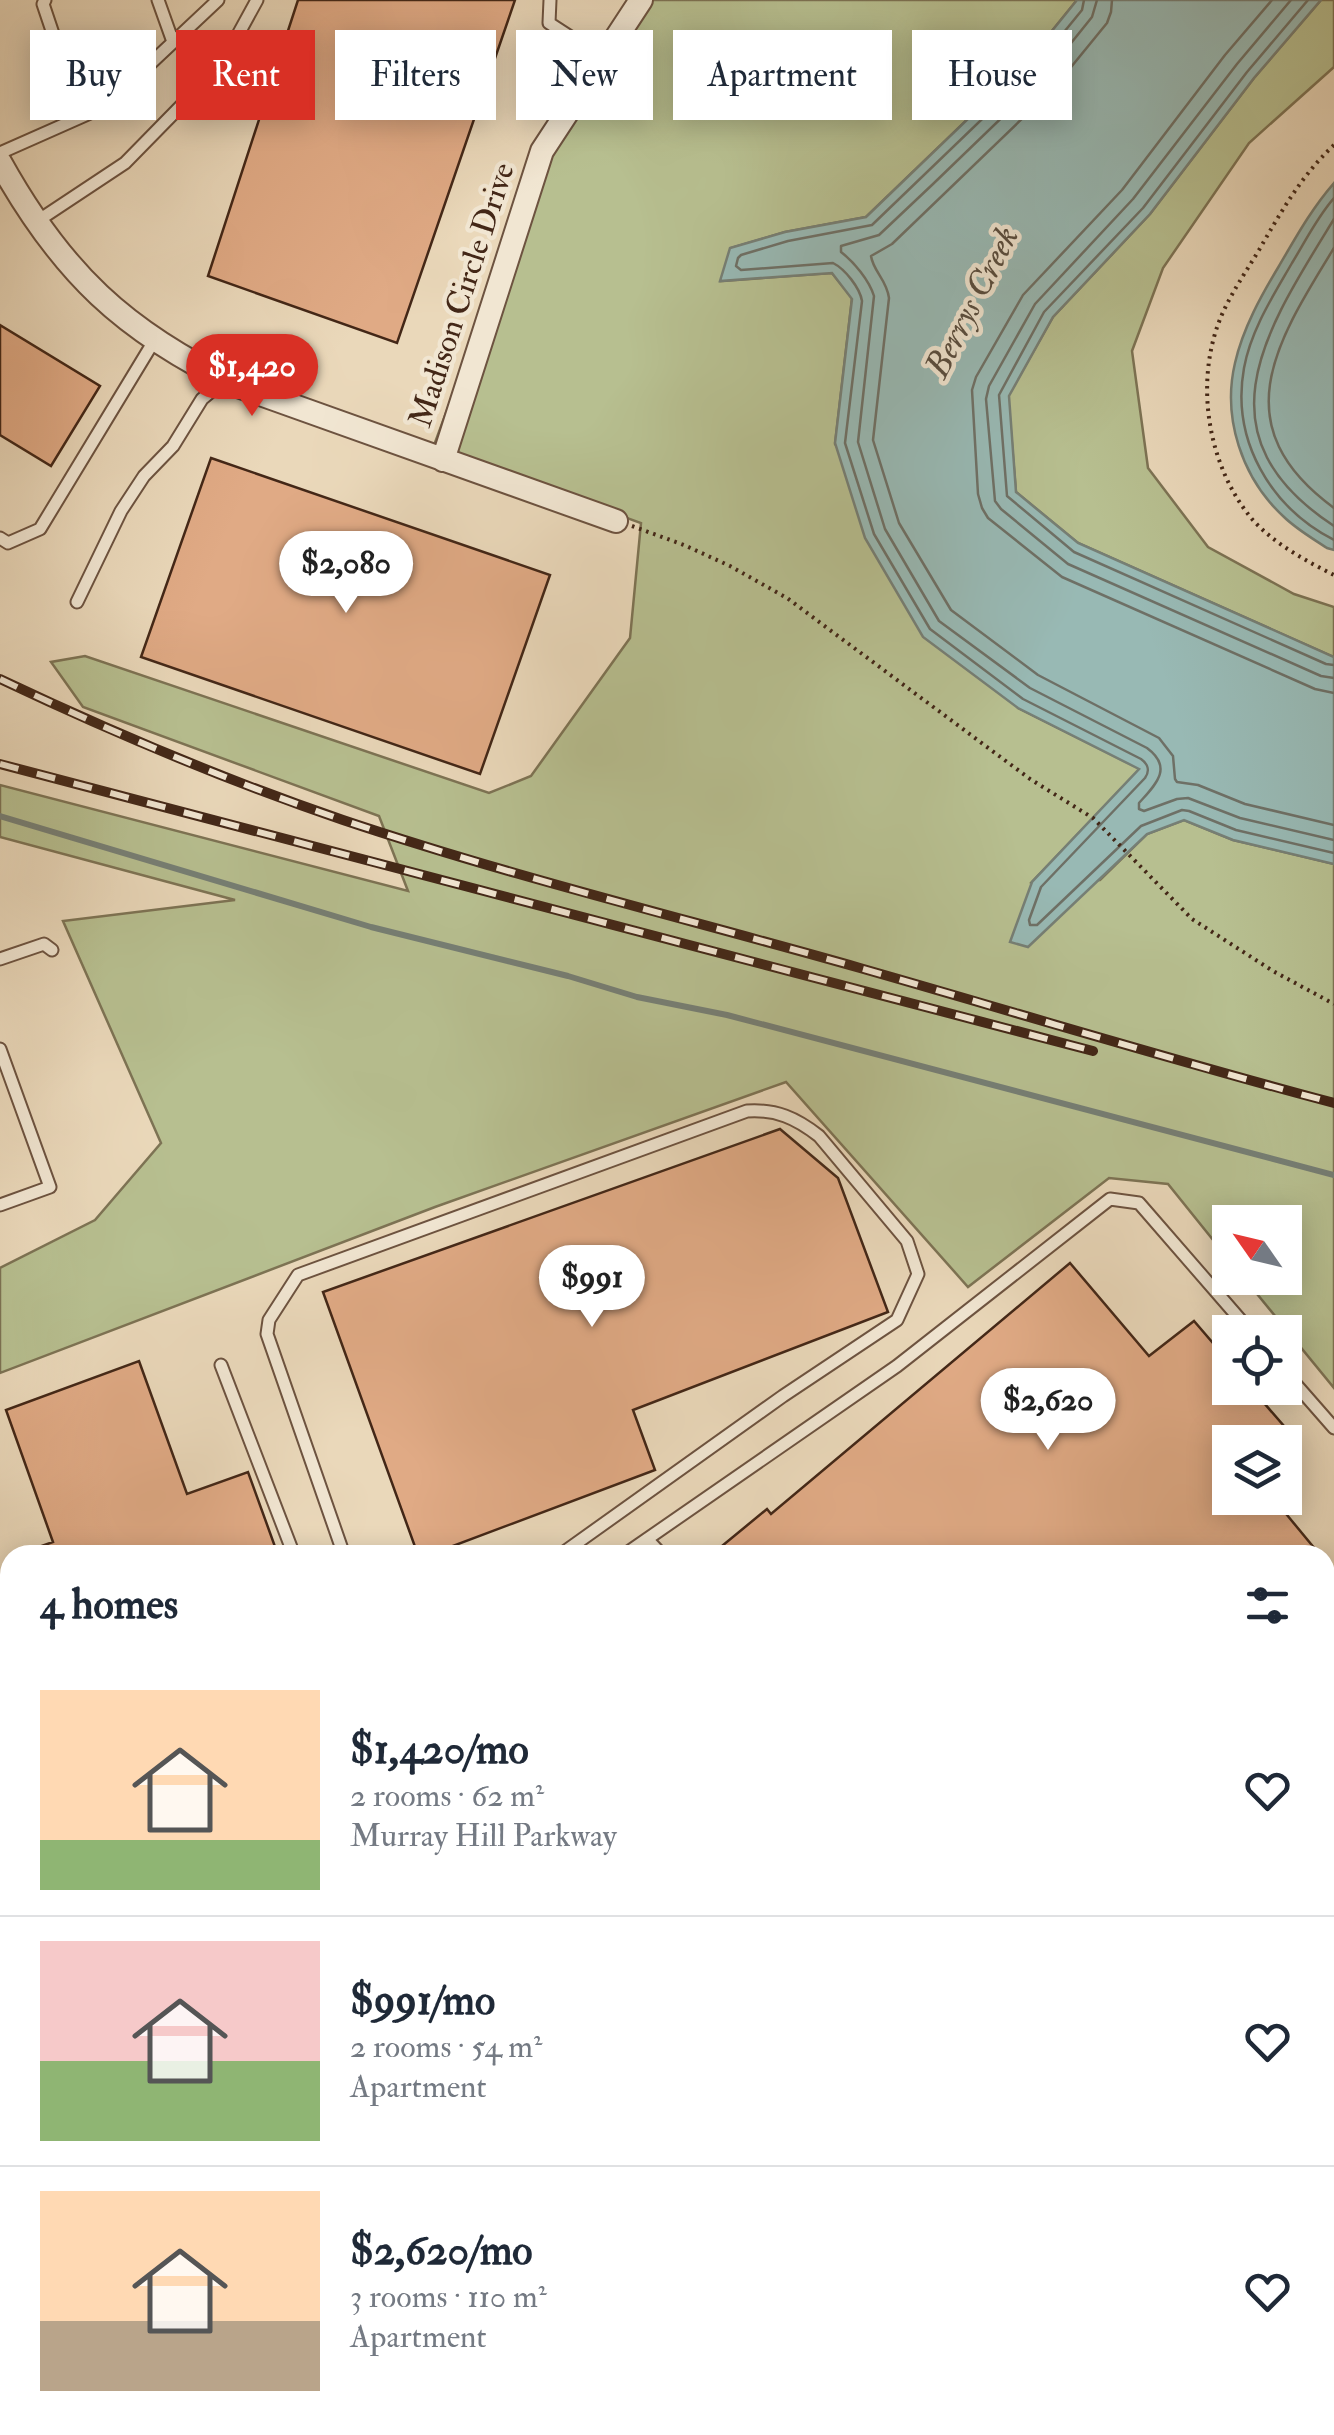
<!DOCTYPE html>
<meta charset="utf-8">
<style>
body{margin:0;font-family:"IM FELL Double Pica",serif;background:#f2f2f3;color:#1f2937;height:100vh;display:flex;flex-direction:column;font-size:38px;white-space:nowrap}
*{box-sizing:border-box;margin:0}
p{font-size:32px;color:#747a83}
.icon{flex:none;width:55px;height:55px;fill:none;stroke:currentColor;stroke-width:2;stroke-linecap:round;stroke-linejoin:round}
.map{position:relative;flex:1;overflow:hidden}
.sheet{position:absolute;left:0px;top:1545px;width:1335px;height:890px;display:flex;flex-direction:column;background:#fff;border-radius:30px 30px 0 0;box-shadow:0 5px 25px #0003}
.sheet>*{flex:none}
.hud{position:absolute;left:30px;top:30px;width:1275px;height:90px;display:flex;gap:20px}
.needle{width:65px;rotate:304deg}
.fabs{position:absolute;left:1212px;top:1205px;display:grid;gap:20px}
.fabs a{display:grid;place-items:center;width:90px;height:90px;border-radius:0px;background:#fff;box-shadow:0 5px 25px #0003;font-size:50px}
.price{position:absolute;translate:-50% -85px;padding:0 22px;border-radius:35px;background:#fff;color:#222;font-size:32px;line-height:65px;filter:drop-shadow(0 2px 5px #0008)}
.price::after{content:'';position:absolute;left:50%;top:60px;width:30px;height:22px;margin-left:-15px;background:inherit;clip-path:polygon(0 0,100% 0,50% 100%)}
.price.current{background:#d93025;color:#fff}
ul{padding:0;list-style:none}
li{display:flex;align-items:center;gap:30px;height:250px;padding:0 40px}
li+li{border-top:2px solid #e0e1e3}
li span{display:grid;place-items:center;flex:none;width:280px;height:200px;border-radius:0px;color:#555}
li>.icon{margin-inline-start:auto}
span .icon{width:120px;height:120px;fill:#fffc;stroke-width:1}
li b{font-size:42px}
h2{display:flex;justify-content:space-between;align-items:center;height:120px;padding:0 40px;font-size:42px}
.tag{padding:0 35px;border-radius:0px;background:#fff;box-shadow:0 5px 25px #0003;font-size:35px;line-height:90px}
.tag.current{background:#d93025;color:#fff}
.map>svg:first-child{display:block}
</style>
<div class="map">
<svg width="1334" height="2435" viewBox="0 0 1334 2435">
<rect width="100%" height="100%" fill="#ead8ba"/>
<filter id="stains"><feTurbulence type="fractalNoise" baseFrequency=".002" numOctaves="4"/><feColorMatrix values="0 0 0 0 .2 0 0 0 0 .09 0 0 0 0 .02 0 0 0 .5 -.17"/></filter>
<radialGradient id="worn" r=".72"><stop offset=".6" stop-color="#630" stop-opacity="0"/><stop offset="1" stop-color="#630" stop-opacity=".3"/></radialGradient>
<!-- green -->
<path fill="#b7bf90" stroke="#7d7354" stroke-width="2.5" d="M637 0H1077L1026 63 866 217 785 232 731 248 721 281 832 273 852 298 835 444 1018 708 1140 769 1032 882 1100 880 1147 834 1184 820 1233 840 1334 864V1388L1244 1278H1285V1222H1230V1261L1168 1184 1109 1178 968 1287 786 1082 435 1207 0 1373V1268L95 1220 161 1143 63 921 235 900 0 837V785L408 891 379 816 83 707 51 662 85 656 489 793 531 776 630 638 641 523 433 448 555 117Z
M1321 0H1334V67L1249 143 1163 268 1132 351 1148 468 1208 547 1294 594 1334 607V657L1078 543 1016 492 1008 396 1053 317 1150 214 1254 78Z
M1334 2109V2435H703L737 2425H1325V2118Z
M10 2232V2310L4 2313 10 2360 0 2366V2234Z"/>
<!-- water -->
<path fill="#98b9b4" stroke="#767f75" stroke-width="2.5" d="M1077 0H1321L1254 78 1150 214 1053 317 1009 396 1016 492 1078 543 1334 657V864L1233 840 1184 820 1147 834 1028 947 1010 942 1032 882 1139 769 1018 708 923 637 865 538 835 443 852 299 832 273 720 281 730 248 785 232 866 217 1026 63Z
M1334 183V550L1327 548C1312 538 1296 529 1283 516 1242 478 1222 418 1235 363 1243 328 1261 296 1279 266 1296 237 1312 208 1334 183Z"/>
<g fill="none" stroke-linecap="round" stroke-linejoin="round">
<!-- shore -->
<path stroke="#6e7066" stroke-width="2.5" d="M1084 0 1082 10 1033 70 872 225 788 241 741 255 738 258 736 266 741 270 833 263C845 269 860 288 862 301L845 443 874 534 930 629 1023 699 1141 759C1148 764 1150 771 1145 778L1041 887 1029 920 1030 925H1037L1141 826 1182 810 1189 811 1236 830 1334 853
M1097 0 1092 17 1043 78 933 184 879 235 841 246V252C854 262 869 280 874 296L858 442 885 529 939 621 1030 688 1147 748C1174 768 1155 785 1139 803V809L1144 811 1177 799 1188 798 1240 818 1334 840
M1112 0 1111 12 1107 23 1054 88 892 244 871 256C873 271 887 280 889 298L873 440 899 523 951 610 1038 675 1159 738 1173 756 1175 779 1177 782 1198 785 1245 804 1334 825
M1272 0 1225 55 1122 190 1023 295 976 377 972 390 978 494 982 508 988 518 1062 577 1315 689 1334 693
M1291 0 1237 64 1133 199 1035 304 989 386 986 399 995 501 1001 509 1068 564 1321 676 1334 678
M1308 0 1247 72 1143 208 1044 312 999 395 1007 496 1074 552 1326 664 1334 665
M1334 198C1317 217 1305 242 1292 263 1273 296 1251 330 1244 368 1231 440 1270 507 1334 540
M1334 219C1267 328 1194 434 1334 526
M1334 248C1276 342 1222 426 1334 508"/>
<!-- stream -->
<path stroke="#767f75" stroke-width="6" d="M0 816 371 927 568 976 637 997 727 1015 1334 1175"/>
</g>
<!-- building -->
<path fill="#e0aa85" stroke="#432717" stroke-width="2.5" d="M298 0H515L397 343 208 276Z
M0 325 100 386 51 466 0 435Z
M211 458 550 575 480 774 141 657Z
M780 1129 838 1178 888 1312 633 1410 655 1470 429 1555H418L323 1292Z
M1070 1263 1149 1356 1194 1321 1230 1363V1388H1251L1290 1433 1280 1442H1230V1498H1273L1320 1555H711L767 1509 771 1514Z
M139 1361 187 1494 248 1472 278 1555H23L22 1553 53 1542 6 1410Z"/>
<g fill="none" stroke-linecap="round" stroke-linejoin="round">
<!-- lane casing -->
<g stroke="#6d5340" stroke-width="15">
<path id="lane" d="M45 0 43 4 81 117
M158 0 173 42
M550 0 549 23 603 58
M0 153 88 114 117 95 218 0
M36 222 125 163 222 64 257 0
M0 538 8 543 40 529 154 341
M77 602 121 511 144 476 173 446 202 399 225 380
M0 959 44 944 52 950
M0 1049 50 1187 0 1205
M221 1365 294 1555
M1285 1372 1334 1428
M647 1539 662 1555
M344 1555 267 1334 269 1320 298 1275 747 1111C776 1109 796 1118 819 1136L907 1241 918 1274 897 1320 783 1396 560 1555
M624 1555 897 1366 1110 1199 1139 1203 1251 1332
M0 1615 10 1646
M0 1675 10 1671
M0 1767 10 1794
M1325 1782 1334 1775
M0 1916 6 1914 10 1922
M1325 1950 1334 1943
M0 2179 10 2184
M0 2392 10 2386
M209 2425 216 2435
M175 2435 190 2425
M277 2435 276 2433 288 2425
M365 2435 380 2425"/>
</g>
<!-- street casing -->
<g stroke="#6d5340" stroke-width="26">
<path id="street" d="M0 162C61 272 124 332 238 386L616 521
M443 460 542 151 641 0
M0 1830 10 1826
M545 2425 552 2435"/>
</g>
<!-- secondary casing -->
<g stroke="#432717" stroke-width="34">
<path id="secondary" d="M1325 2070 1334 2057
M607 2435 639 2425"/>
</g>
<!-- path -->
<path stroke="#432717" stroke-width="4" stroke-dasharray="2.5 5" stroke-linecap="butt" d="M1334 145C1301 176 1281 212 1259 250 1247 270 1234 289 1224 310 1193 376 1206 464 1252 519 1273 543 1306 561 1334 575
M632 526 684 545 730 566 787 598 1030 779 1093 818 1192 919 1273 971 1334 1004"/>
<!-- lane -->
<use href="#lane" stroke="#f1e6d2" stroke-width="11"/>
<!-- street -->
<use href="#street" stroke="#f1e6d2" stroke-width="22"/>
<!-- secondary -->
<use href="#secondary" stroke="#f1e6d2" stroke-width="30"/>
<!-- rail casing -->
<g stroke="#432717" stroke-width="10">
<path id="rail" d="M0 679C112 732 225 780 343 820 513 877 688 919 860 968 1018 1013 1175 1061 1334 1103
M0 764 1093 1051"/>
</g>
<!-- rail -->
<use href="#rail" stroke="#f1e6d2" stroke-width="6" stroke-dasharray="19" stroke-linecap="butt"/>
</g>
<g text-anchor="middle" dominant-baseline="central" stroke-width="9" stroke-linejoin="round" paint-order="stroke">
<!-- street labels -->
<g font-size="32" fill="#432717" stroke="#f1e6d2">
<text transform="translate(462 295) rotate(-72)">Madison Circle Drive</text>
</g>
<!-- water labels -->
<g font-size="35" font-style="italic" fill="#584c3e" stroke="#f1e6d2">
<text transform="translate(972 302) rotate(-63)">Berrys Creek</text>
</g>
</g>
<rect width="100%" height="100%" filter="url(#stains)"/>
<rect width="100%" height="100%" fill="url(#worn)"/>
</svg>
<div class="fabs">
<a><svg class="needle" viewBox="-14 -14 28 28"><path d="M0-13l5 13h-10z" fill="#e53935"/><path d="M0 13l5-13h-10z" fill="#747a83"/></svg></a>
<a><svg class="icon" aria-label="locate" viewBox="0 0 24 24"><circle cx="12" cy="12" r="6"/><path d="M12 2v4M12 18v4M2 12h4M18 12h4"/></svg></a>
<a><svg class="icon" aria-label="layers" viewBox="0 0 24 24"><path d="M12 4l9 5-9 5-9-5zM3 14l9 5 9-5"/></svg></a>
</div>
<b class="price current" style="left:252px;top:419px">$1,420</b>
<b class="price" style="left:346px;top:616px">$2,080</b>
<b class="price" style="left:592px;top:1330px">$991</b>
<b class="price" style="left:1048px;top:1453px">$2,620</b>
<div class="hud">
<a class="tag">Buy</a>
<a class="tag current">Rent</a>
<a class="tag">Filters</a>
<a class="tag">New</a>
<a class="tag">Apartment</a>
<a class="tag">House</a>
</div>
<section class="sheet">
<h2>4 homes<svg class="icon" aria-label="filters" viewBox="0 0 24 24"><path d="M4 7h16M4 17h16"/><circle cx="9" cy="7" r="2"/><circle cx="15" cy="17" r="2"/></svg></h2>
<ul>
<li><span style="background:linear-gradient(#ffd9b3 75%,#8fb573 0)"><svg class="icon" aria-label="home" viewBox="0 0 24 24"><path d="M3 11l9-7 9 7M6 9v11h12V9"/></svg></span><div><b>$1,420/mo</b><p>2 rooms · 62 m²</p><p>Murray Hill Parkway</p></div><svg class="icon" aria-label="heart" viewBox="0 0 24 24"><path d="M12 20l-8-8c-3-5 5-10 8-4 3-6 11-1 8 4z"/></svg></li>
<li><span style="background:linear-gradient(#f6c9c9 60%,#8fb573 0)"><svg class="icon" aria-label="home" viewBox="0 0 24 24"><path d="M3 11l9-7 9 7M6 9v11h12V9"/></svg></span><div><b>$991/mo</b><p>2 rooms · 54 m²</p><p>Apartment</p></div><svg class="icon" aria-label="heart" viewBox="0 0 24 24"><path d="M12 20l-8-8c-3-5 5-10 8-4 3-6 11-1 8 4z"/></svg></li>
<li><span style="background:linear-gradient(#ffd9b3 65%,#b9a48a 0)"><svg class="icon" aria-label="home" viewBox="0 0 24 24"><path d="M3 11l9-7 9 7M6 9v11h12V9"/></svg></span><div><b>$2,620/mo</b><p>3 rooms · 110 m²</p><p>Apartment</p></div><svg class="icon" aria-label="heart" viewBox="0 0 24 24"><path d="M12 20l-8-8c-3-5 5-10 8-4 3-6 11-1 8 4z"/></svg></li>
</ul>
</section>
</div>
